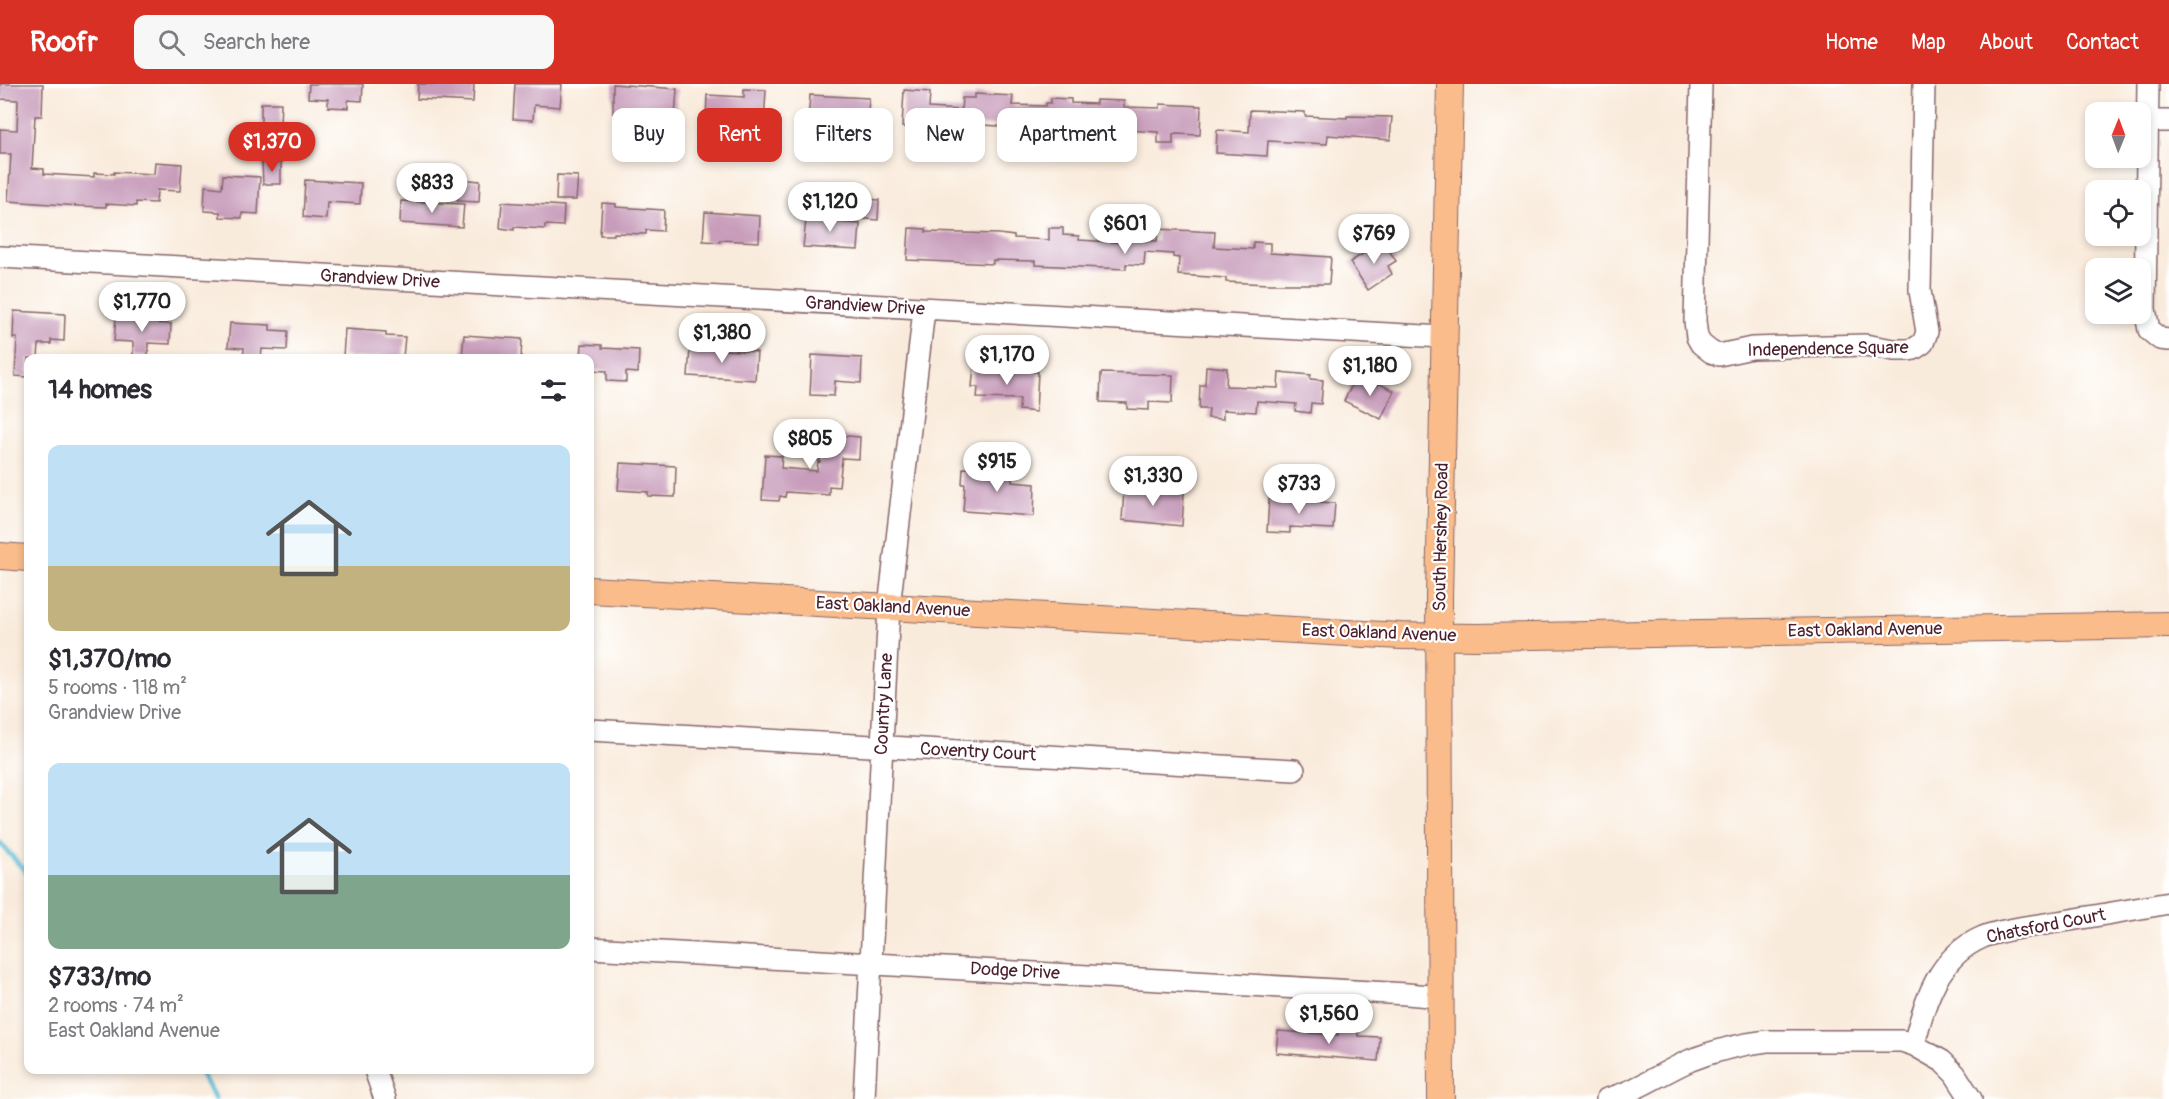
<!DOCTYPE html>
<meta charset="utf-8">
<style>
body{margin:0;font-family:Pangolin,sans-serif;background:#f7f7f7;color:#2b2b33;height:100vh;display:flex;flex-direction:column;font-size:22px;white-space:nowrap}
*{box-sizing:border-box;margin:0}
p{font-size:20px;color:#7c7c81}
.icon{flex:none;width:33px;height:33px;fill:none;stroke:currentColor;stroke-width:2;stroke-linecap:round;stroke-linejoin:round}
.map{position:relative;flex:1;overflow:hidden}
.details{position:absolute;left:24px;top:270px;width:570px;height:720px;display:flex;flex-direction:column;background:#fff;border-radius:12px;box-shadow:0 3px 9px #0003}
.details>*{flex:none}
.hud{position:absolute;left:612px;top:24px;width:570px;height:54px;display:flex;gap:12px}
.needle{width:39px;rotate:1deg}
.fabs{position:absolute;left:2085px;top:18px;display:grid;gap:12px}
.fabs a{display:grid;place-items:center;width:66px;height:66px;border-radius:12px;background:#fff;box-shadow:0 3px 9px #0003;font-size:30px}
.price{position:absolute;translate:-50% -51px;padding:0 14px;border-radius:21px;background:#fff;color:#222;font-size:20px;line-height:39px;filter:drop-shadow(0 2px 3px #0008)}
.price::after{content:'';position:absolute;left:50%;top:36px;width:18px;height:14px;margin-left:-9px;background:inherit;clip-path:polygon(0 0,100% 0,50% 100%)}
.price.current{background:#d93025;color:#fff}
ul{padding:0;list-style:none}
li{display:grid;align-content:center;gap:12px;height:318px;padding:0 24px}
li span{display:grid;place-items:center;height:186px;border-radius:12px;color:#555}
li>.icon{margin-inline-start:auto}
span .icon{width:108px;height:108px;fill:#fffc;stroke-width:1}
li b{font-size:26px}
h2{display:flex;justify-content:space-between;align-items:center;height:72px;padding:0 24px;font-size:26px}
.chip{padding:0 21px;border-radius:12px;background:#fff;box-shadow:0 3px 9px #0003;font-size:21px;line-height:54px}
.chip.current{background:#d93025;color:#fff}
header{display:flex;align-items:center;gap:36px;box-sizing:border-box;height:84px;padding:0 30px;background:#d93025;color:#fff}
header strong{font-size:28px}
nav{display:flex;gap:33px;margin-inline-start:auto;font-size:21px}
.search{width:420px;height:54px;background:#f7f7f7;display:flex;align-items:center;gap:15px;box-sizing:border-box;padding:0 21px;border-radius:12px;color:#7c7c81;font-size:22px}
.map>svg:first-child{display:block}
</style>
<header>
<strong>Roofr</strong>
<div class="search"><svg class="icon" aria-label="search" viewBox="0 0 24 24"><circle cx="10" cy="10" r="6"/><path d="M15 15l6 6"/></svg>Search here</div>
<nav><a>Home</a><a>Map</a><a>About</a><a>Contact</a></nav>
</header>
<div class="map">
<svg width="2169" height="1015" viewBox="0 0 2169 1015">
<rect width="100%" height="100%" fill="#fff"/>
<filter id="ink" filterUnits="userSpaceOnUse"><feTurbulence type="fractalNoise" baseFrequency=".0167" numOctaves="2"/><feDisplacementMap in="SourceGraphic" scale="12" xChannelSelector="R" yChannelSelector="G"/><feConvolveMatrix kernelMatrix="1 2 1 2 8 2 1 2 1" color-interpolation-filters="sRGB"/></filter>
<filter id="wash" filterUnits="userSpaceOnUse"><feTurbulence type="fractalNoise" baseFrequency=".008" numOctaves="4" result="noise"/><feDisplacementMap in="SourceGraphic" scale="24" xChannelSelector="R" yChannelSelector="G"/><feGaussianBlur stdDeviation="1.35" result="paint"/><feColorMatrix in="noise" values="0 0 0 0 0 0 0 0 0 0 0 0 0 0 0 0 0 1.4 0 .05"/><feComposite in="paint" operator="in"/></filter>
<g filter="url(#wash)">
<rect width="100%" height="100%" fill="#f9ebdb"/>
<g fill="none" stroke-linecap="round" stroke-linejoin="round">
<!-- stream -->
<path stroke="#59bed7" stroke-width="5" d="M0 759 28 790
M199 986 215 1015"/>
</g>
<g id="blocks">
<!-- building -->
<path fill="#c89dbb" d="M0 0H43L42 32H35L32 84 44 85V90L94 93V89L114 90V88L154 90 155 78 182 80 180 107 157 106 156 119 136 118V122L106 120V123L79 122 8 117 11 70H0V45L17 46 18 16 0 15Z
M309 0H363L362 17 348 16V24L328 23V15L308 14Z
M418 0H474L473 18 417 15Z
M515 0H562L560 23 534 21 533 36 513 35Z
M613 0 677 5 675 33 613 29Z
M744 5 766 6 764 40 706 37 707 11 744 13Z
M904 6 930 8 929 24 961 26 962 14H975V10L1013 12 1012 21 1046 22V19H1051V14L1071 15V19L1096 20V16L1124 17V23L1160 24V20L1201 22 1200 51 1176 50 1173 51V60H1158V48L1110 45V55L1094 54V47L1032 46V44L948 39V47L902 43Z
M810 11 869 14 867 42 831 40 830 60H813L814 39 808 38Z
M261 19H281L280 40H261Z
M1250 26 1305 28V32L1347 34V32L1392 33 1390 56 1328 51 1327 60 1268 57 1267 72 1216 69 1217 46 1249 48Z
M262 78 281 79V100H263Z
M223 91 260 93 258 130 242 129V134L220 133V128L204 127 205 102 222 104Z
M557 91 578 92 576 116H556Z
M460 95 480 97 479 118 458 117Z
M305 96 361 99 360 120 327 118 326 135 303 133Z
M854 114 879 116 878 136 854 134Z
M401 117 464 120 462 143 400 139Z
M502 118 564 122 563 142 545 141V145L514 143V146L500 144Z
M602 119 616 120V123L664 126 663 147 646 146V150L614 149V151H600Z
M807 127 825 128 824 137 860 140 858 166 803 163Z
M705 128 760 132 759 158 720 156V158L703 157Z
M909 144 926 145V148L999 150 1014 152V154L1049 156V144H1063V151L1079 152V156L1127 159V156L1157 157 1158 145 1215 148 1214 163 1253 165V158L1270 159V169L1331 173 1329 200H1268L1226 198V194L1178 191 1179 174 1173 173V170L1145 168 1144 181 1126 180V185L1035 181V177L993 176V180L907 176Z
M1383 157 1396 177 1388 182 1392 190 1368 206 1350 178Z
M14 227 65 230 64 257 51 256V260H39L38 274H28V293L15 292 17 254H13Z
M116 233 153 235V239L171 240 170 260 148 259V272L133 271V258L114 257Z
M230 239 270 241V246L288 247 287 266 262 265 261 274H243L244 264 228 263Z
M345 245 386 248V252L405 253 403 273 376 272V274H363L343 272Z
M464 251 522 255 521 274H462Z
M582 260 602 261V264L639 266 638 289 626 288V298L607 297V287L590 286V274H581Z
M690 264 757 268 755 296 688 292Z
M812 271 862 274 861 299 835 297 834 312 810 311Z
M974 281 997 282V286L1038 288 1036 328 1019 326 1020 315 977 314 978 303H972Z
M1206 282 1227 284 1226 302 1278 304 1279 288 1311 291 1310 295 1323 296 1321 320 1311 319 1310 329 1295 327 1296 320 1257 317 1256 328 1223 326V335L1208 334 1209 325H1199L1200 301H1205Z
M1101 289 1173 291 1172 319 1149 318V326L1127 325V319L1100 318Z
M1355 295 1366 300 1368 296 1378 301V299L1394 307 1381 335 1344 317Z
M822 350 860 353 859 375 842 374 839 403 829 402V411L786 408 785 413 780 412 779 417 762 416 765 371 782 372 781 384 817 387 818 377 820 378Z
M620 379 676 382 675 413 648 412V408L618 406Z
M963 384 1012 388V398L1035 400 1034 432 963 427 965 400H962Z
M1124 406 1184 409 1182 442 1122 436Z
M1269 415 1335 419 1333 445 1290 443V449L1267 448Z
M1339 946 1358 947V952L1380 953 1378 977 1276 969 1278 947 1338 951Z"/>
</g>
</g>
<g filter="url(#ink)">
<use href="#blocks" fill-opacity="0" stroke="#876669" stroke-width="1.5"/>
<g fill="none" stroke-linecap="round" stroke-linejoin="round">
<!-- minor casing -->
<g stroke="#876669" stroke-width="24">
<path id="minor" d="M1701 0 1695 237 1697 253 1701 260 1711 268 1719 271 1752 264 1865 261 1894 266H1907L1914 265 1923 259 1927 248 1920 207 1924 0
M2148 0 2145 225 2149 246 2160 255 2169 256
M2147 37H2169
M0 173 1443 253
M590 646 1294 686
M590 864 1407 910 1441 913
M1914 961C1924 918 1938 872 1983 853 2004 845 2029 843 2051 839 2090 833 2130 826 2169 819
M375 986 385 1015
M864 1015 889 523 924 226
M1607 1015C1637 1007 1663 988 1691 976 1716 966 1742 960 1767 957H1902L1914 961 1942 977 1955 990 1971 1015"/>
</g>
<!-- major casing -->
<g stroke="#876669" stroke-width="28">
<path id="major" d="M0 472 28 474
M590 506 1401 552 1477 553 2169 541
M1441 1015 1439 513 1450 0"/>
</g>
<!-- minor -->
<use href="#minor" stroke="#fff" stroke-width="21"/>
<!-- major -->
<use href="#major" stroke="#f9bc8a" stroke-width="26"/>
</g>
</g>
<g text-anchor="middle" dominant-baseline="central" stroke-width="4.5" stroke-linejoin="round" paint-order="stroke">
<!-- street labels -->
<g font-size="18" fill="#4a1f2b" stroke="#fff">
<text transform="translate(380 195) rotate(3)">Grandview Drive</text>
<text transform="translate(865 222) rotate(3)">Grandview Drive</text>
<text transform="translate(1828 265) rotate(-1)">Independence Square</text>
<text transform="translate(1441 453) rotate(-89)">South Hershey Road</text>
<text transform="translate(893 523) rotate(3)">East Oakland Avenue</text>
<text transform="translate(1865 546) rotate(-1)">East Oakland Avenue</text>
<text transform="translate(1379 549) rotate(2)">East Oakland Avenue</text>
<text transform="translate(884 620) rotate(-87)">Country Lane</text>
<text transform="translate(978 668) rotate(3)">Coventry Court</text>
<text transform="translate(2046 842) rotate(-11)">Chatsford Court</text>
<text transform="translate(1015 887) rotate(3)">Dodge Drive</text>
</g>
</g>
</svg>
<div class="fabs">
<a><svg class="needle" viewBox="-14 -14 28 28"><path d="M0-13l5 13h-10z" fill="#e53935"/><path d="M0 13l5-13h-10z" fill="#7c7c81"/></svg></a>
<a><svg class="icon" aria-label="locate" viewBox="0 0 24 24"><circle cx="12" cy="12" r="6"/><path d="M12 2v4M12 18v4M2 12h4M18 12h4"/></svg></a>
<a><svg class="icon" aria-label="layers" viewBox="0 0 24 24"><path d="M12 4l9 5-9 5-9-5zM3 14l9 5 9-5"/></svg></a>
</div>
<b class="price current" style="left:272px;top:89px">$1,370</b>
<b class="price" style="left:432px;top:130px">$833</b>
<b class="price" style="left:830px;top:149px">$1,120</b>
<b class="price" style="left:1125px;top:171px">$601</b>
<b class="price" style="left:1374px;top:181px">$769</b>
<b class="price" style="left:142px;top:249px">$1,770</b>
<b class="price" style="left:722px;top:280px">$1,380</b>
<b class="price" style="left:1007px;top:302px">$1,170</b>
<b class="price" style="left:1370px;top:313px">$1,180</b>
<b class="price" style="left:810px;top:386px">$805</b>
<b class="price" style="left:997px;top:409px">$915</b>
<b class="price" style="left:1153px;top:423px">$1,330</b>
<b class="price" style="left:1299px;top:431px">$733</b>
<b class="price" style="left:1329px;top:961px">$1,560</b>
<div class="hud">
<a class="chip">Buy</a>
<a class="chip current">Rent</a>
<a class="chip">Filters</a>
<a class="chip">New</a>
<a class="chip">Apartment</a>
</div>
<section class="details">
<h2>14 homes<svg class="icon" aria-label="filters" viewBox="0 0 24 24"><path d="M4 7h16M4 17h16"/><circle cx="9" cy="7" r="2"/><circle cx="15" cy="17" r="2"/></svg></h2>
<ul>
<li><span style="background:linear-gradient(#bfe0f5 65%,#c2b280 0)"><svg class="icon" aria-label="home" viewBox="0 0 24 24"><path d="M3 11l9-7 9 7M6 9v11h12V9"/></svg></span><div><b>$1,370/mo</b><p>5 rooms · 118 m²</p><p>Grandview Drive</p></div></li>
<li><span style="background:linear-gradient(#bfe0f5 60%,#7fa58c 0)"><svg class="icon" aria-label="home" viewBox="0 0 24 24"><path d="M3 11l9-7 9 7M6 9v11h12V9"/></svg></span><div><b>$733/mo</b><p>2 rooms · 74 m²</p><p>East Oakland Avenue</p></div></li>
</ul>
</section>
</div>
